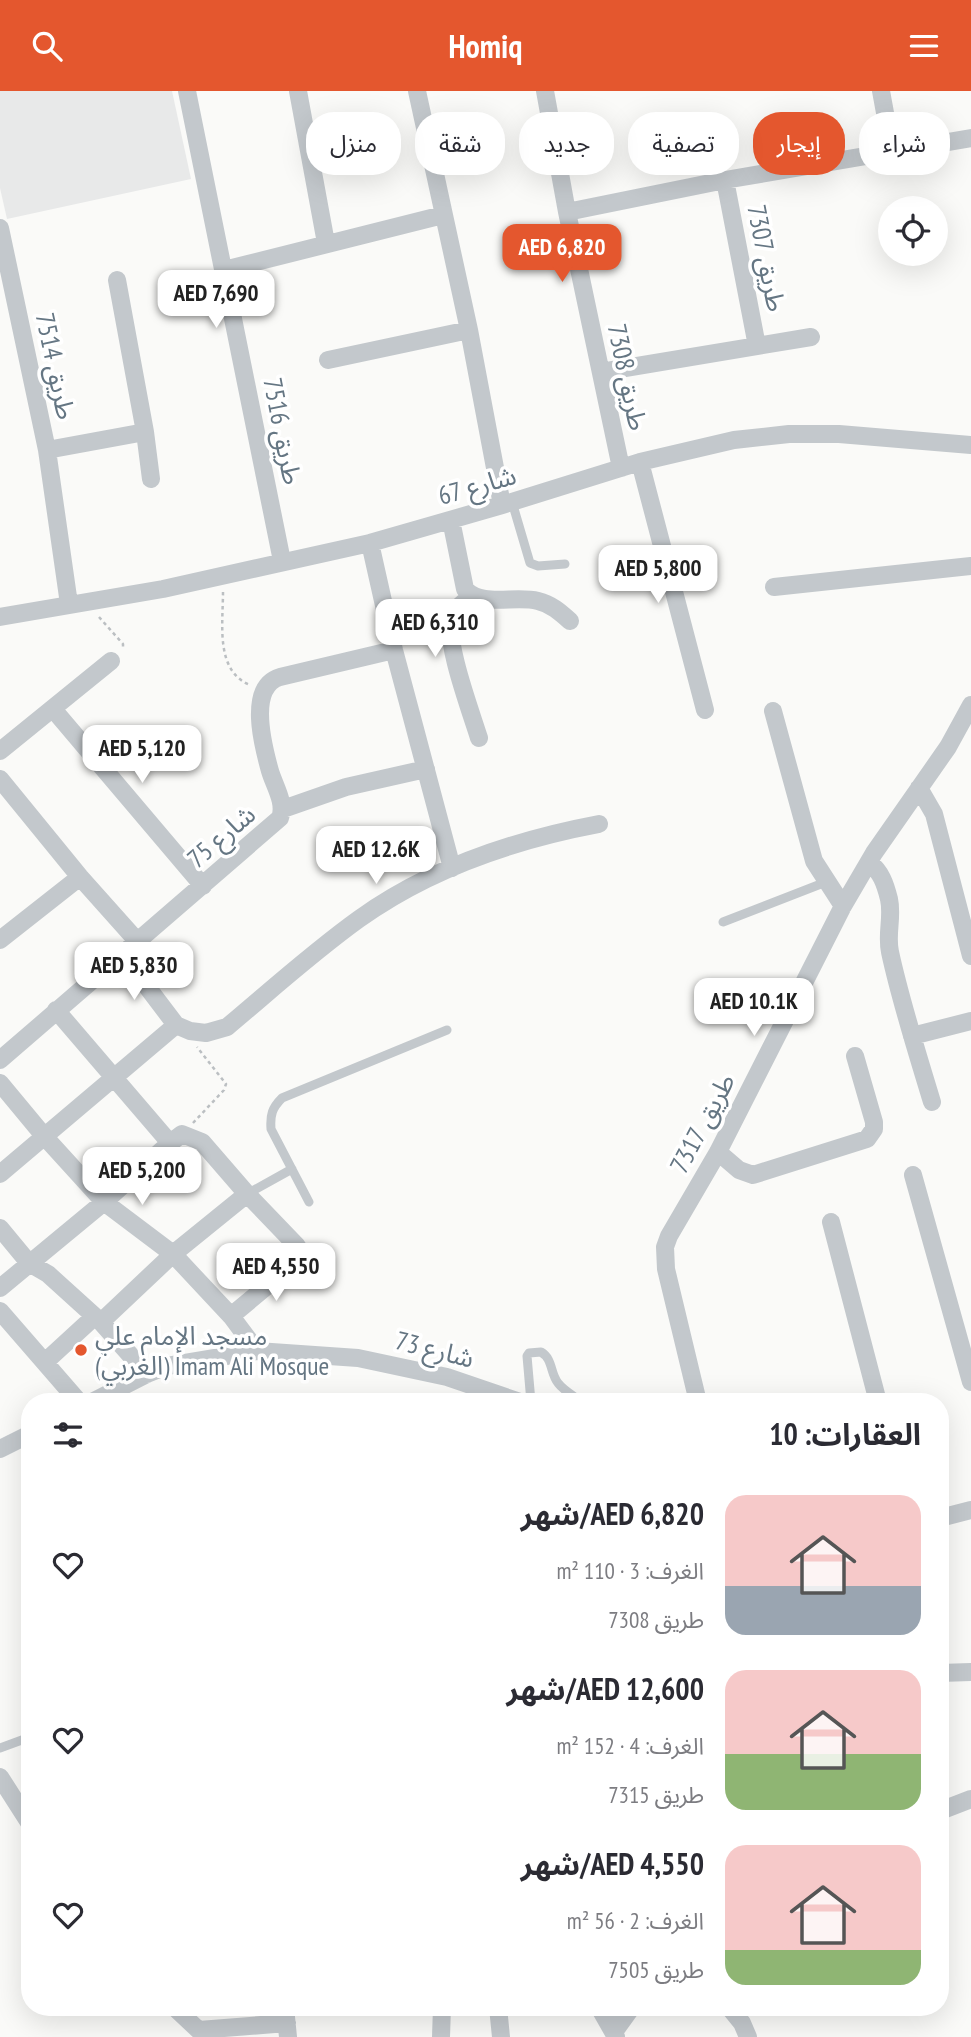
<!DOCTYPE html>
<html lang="ar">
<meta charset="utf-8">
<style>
body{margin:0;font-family:"PT Sans Narrow","Noto Sans Arabic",sans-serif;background:#f2f2f3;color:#2b2b33;direction:rtl;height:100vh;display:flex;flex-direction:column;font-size:26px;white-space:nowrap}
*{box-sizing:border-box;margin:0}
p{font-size:23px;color:#7c7c81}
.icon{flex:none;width:38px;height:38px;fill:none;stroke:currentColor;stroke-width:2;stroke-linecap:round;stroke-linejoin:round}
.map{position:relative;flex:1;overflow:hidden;direction:ltr}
.side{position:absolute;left:21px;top:1302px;width:928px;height:623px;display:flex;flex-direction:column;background:#fff;border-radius:28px;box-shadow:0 7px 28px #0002;direction:rtl}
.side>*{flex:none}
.top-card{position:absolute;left:21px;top:21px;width:929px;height:63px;direction:rtl;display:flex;gap:14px}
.controls{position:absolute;left:878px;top:105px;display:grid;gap:14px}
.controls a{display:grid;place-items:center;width:70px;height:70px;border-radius:50%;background:#fff;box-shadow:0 7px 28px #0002;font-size:35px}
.price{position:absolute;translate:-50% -60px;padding:0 16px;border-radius:14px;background:#fff;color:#222;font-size:23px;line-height:46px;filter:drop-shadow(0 2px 4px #0008)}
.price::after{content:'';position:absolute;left:50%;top:42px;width:21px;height:16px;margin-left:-10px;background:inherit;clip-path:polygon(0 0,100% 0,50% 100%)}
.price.current{background:#e4572e;color:#fff}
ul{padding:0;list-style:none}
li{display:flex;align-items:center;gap:21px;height:175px;padding:0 28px}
li span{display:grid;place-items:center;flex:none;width:196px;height:140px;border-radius:21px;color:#555}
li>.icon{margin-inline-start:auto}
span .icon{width:84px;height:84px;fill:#fffc;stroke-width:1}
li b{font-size:30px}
h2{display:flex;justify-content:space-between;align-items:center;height:84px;padding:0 28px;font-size:30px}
.chip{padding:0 24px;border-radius:28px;background:#fff;box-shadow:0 7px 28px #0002;font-size:24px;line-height:63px}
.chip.current{background:#e4572e;color:#fff}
header{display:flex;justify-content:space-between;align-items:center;height:91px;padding:0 28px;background:#e4572e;color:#fff;font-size:32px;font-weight:700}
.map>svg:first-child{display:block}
</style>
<header><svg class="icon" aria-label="menu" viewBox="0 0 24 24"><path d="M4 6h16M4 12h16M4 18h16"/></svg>Homiq<svg class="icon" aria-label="search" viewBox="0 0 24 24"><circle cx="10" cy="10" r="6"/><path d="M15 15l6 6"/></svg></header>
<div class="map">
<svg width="971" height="1946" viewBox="0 0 971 1946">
<rect width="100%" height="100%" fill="#fafaf8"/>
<!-- built -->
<path fill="#e8e9e9" d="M0 0H172L191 88 7 128 0 97Z"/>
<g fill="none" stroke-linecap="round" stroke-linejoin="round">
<!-- path -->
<path stroke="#bbbfc2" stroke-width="2.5" stroke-dasharray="3.5 3.5" stroke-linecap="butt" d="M223 501C223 533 215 580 250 594
M99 526 123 553V559
M193 1032 224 999 226 993 197 956"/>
<!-- service -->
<path stroke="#c3c8cc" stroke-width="9" d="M512 411 530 472 538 475 565 473
M723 831 826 791
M247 1103 292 1078
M309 1111 271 1038C270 1024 272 1017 282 1007L447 939
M531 1311 527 1265 529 1262 541 1261C553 1268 550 1282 558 1292 564 1300 574 1305 582 1311
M0 1657 30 1646"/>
<!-- minor -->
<path stroke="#c3c8cc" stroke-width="18" d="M187 0 282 470
M298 0 326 152
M417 0 469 239 502 414
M545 0 567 121 621 377
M881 0 892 60
M725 89 757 255
M567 121 725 89 971 47
M0 137 47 359 69 513
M224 179 443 124
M117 189 145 341 151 388
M328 269 469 239
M601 281 811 246
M47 359 145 341
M640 371 705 619
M451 429 465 498C482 517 514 504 538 510 551 513 560 521 570 530
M370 452 394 559 452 777
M774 496 971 475
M471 505C465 511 456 516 452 525 443 547 471 621 479 647
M0 526 163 498 370 452 502 414 640 371 734 349 789 343H839L971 354
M53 618 203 795
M773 620 814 770 843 815
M0 660 111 570
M0 688 80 786 138 851
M919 697 934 723 971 865
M283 718 346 696 426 678
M869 771C881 781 885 792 889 808 893 826 886 843 890 861 901 912 917 961 932 1011
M0 849 80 786
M123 864 176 934 190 940 206 942 227 936C270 900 313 861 359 828 430 777 514 749 599 733
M56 919 170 1052 182 1043 202 1051 247 1103 297 1155V1170L231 1225
M912 945 971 930
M0 969 280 727C286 712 274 694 270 680 263 655 247 596 280 586L394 559
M0 992 44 1045 104 1111 173 1163 231 1225 257 1260
M718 1061 739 1079 753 1084 867 1048 874 1038V1031L855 965
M0 1083 176 934
M913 1084 971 1291
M831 1131 878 1311
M0 1137 29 1172 48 1183 101 1231 147 1283
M0 1197 104 1111 170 1052
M0 1220 79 1311
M101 1231 173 1163 247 1103
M45 1271 94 1226
M92 1311 147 1283 167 1275 257 1260 358 1267 447 1286 520 1311
M698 1311 666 1178 665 1156 669 1145 718 1061 843 815 874 762 948 656 971 614
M0 1358 30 1343
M940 1427 971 1419
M940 1582 971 1581
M0 1686 30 1733
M940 1720 971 1708
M174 1916 206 1946
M285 1916 288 1946
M498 1916 501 1946
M599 1916 616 1946
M729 1916 742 1932 748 1946
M199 1939 287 1932
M614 1941 632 1916
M441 1946 442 1916"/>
</g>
<!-- markers -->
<circle fill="#e4572e" stroke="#fff" stroke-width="2.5" cx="81" cy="1259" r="7"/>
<g text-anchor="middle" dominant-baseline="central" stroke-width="7" stroke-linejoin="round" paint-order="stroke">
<!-- street labels -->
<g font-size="26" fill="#657683" stroke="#fff">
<text transform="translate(767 167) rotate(79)">طريق 7307</text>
<text transform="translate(56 275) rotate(78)">طريق 7514</text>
<text transform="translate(628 286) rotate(78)">طريق 7308</text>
<text transform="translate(283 340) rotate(79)">طريق 7516</text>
<text transform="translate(477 394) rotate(-16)">شارع 67</text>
<text transform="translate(221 745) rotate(-41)">شارع 75</text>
<text transform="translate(702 1032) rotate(-62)">طريق 7317</text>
<text transform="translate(435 1258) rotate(14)">شارع 73</text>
</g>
<!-- poi labels -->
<g font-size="26" fill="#657683" stroke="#fff" text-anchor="start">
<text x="95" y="1244">مسجد الإمام علي<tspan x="95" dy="30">(الغربي) Imam Ali Mosque</tspan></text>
</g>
</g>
</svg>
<div class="controls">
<a><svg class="icon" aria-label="locate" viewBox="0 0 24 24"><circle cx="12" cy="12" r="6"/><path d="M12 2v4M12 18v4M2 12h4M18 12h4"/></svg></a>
</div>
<b class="price current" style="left:562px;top:193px">AED 6,820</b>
<b class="price" style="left:216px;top:239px">AED 7,690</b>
<b class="price" style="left:658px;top:514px">AED 5,800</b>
<b class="price" style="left:435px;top:568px">AED 6,310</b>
<b class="price" style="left:142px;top:694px">AED 5,120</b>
<b class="price" style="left:376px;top:795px">AED 12.6K</b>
<b class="price" style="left:134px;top:911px">AED 5,830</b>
<b class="price" style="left:754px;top:947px">AED 10.1K</b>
<b class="price" style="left:142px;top:1116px">AED 5,200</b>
<b class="price" style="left:276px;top:1212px">AED 4,550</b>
<div class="top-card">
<a class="chip">شراء</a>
<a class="chip current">إيجار</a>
<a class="chip">تصفية</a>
<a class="chip">جديد</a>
<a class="chip">شقة</a>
<a class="chip">منزل</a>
</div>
<section class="side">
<h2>العقارات: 10<svg class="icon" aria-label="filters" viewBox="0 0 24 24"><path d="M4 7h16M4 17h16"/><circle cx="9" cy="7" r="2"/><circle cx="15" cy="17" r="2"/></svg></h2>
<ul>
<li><span style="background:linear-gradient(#f6c9c9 65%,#9aa5b1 0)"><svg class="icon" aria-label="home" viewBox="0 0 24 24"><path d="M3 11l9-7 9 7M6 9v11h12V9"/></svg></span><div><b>AED 6,820/شهر</b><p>الغرف: 3 · 110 m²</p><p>طريق 7308</p></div><svg class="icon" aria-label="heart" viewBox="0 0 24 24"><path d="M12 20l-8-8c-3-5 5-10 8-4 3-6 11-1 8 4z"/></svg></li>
<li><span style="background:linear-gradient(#f6c9c9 60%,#8fb573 0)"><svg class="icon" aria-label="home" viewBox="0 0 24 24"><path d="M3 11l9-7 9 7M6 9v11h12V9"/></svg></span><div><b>AED 12,600/شهر</b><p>الغرف: 4 · 152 m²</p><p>طريق 7315</p></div><svg class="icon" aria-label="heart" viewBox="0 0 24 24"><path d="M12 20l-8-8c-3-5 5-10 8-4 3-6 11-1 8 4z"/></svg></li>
<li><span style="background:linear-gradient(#f6c9c9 75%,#8fb573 0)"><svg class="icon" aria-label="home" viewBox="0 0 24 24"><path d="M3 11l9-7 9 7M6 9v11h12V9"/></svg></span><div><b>AED 4,550/شهر</b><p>الغرف: 2 · 56 m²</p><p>طريق 7505</p></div><svg class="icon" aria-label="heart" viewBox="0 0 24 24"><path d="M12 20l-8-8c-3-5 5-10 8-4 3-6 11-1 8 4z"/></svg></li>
</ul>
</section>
</div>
